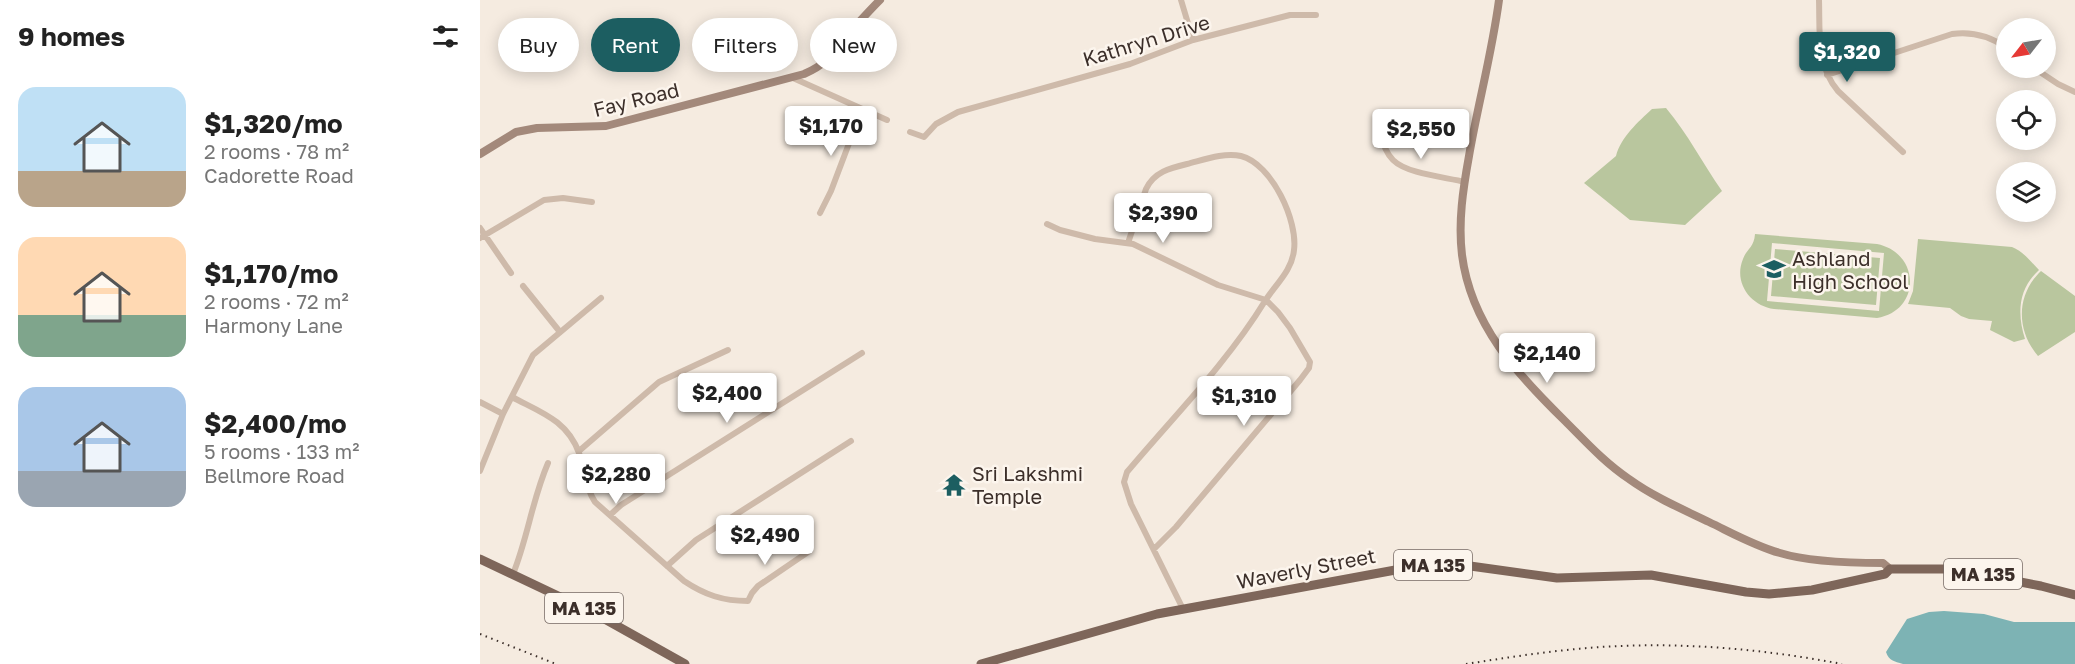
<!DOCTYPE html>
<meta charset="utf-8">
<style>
body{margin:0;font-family:"Golos Text",sans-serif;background:#f6f6f6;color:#222;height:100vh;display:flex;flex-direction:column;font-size:22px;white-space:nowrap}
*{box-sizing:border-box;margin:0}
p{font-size:20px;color:#767676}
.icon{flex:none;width:33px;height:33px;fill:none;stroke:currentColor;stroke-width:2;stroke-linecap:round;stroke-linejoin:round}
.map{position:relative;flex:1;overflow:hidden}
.details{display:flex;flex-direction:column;background:#fff;width:480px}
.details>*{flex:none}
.banner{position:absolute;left:18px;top:18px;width:570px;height:54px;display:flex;gap:12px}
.needle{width:39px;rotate:239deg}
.controls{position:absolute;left:1516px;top:18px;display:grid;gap:12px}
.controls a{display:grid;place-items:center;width:60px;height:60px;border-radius:50%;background:#fff;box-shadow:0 3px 15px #0003;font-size:30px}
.price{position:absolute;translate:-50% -51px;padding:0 14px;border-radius:6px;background:#fff;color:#222;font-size:20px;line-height:39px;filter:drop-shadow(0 2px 3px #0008)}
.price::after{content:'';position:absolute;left:50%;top:36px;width:18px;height:14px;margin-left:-9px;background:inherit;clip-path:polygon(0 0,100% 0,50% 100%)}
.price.on{background:#1c5e61;color:#fff}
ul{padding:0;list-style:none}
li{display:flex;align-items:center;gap:18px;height:150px;padding:0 18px}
li span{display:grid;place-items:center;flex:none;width:168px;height:120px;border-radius:18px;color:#555}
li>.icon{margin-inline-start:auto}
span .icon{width:72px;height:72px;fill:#fffc;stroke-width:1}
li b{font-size:26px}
h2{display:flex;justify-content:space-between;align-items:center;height:72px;padding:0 18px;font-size:26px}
.pill{padding:0 21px;border-radius:27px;background:#fff;box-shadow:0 3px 15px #0003;font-size:21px;line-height:54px}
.pill.on{background:#1c5e61;color:#fff}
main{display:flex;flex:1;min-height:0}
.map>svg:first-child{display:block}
</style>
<main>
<section class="details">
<h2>9 homes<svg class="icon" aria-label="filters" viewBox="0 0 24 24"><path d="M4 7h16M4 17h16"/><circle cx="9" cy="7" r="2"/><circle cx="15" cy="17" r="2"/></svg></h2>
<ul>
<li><span style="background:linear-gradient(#bfe0f5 70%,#b9a48a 0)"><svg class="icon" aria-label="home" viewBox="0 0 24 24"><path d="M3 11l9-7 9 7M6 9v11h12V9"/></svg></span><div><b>$1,320/mo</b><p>2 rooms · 78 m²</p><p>Cadorette Road</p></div></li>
<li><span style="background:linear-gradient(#ffd9b3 65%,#7fa58c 0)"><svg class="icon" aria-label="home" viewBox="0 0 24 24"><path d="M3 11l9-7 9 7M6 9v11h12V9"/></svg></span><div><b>$1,170/mo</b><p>2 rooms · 72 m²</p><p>Harmony Lane</p></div></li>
<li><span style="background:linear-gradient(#a9c7e8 70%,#9aa5b1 0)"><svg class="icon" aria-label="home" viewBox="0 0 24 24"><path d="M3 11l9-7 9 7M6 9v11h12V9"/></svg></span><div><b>$2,400/mo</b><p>5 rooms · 133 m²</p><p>Bellmore Road</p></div></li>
</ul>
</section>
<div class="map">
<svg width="1595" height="664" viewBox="0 0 1595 664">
<rect width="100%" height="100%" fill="#f5ebe0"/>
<!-- green -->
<path fill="#b9c69e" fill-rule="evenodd" d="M1186 108C1208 134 1223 164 1242 191L1205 225 1150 220 1104 183 1136 156C1141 137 1158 122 1172 109Z
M1275 234 1397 244C1441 253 1441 311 1397 318L1294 309C1271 306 1253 283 1263 259 1267 248 1274 248 1275 234ZM1292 243 1404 253 1399 311 1287 301Z
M1438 239 1532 247C1543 251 1551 262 1559 270 1538 289 1537 314 1545 339L1534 342 1510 330 1512 321 1489 319 1481 316 1470 308 1428 304 1433 291Z
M1295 249 1400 258 1396 305 1291 296Z
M1561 271 1595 296V332L1558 356C1536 330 1536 295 1561 271Z"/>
<!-- water -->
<path fill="#7db3b4" d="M1464 611 1504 614 1534 622H1595V664H1423C1414 661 1409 661 1406 652L1427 619 1449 612Z"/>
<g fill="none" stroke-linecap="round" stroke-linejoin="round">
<!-- street -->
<path stroke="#cebaaa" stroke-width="6" d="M701 0 713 40
M1339 0C1340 32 1336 65 1358 91L1423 152
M1554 68 1578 84 1595 92
M1347 75 1472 34C1493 31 1510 36 1527 48
M313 78 407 120
M900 131C902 141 905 152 913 160 927 174 965 177 985 182
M430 132 444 137 456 124 478 112 650 64 713 40 810 15H836
M340 213 351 191 382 109
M567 224 580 230 615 239 653 244 738 285 786 300 798 312 810 328 830 362 829 368 820 380 696 527 674 549
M0 228 31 273
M0 238 64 200 83 198 112 202
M648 243 666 189C674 172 690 168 707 164 723 160 744 152 761 156 792 164 818 221 814 250 812 271 795 285 785 301 747 363 694 416 647 472L644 482 651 504 703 609
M43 286 80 332
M32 397C60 412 87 420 99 453 105 469 105 487 115 502L204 581C225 595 243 601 268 601L272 593 278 586 328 552
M0 402 23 414
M99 451 179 382 248 350
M0 471 23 414 53 355 121 298
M130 515 141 505 382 353
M187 566 216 540 371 441
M33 574C48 537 52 500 68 463"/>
<!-- secondary -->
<path stroke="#a3897b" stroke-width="8" d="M1019 0C1012 53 998 104 989 156 983 189 978 222 982 255 991 325 1037 374 1085 421 1106 442 1125 463 1149 479 1174 497 1202 509 1229 522 1252 533 1275 546 1300 553 1329 562 1373 563 1403 563L1410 569
M0 154 36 132 57 128 126 126 324 74C348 64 355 51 370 32 380 21 390 10 400 0"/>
<!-- primary -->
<path stroke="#7e665a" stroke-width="9" d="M0 559 114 613 205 664
M501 664 677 614 937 566 983 565 1077 578 1171 575 1266 592 1289 594 1332 590 1405 574 1410 569H1473L1561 586 1595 595"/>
<!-- rail -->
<path stroke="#3c2f2a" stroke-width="2" stroke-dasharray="1.5 4.5" stroke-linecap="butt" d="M0 634 76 664
M986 664C1037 656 1088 648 1140 646 1214 643 1289 650 1362 664"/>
</g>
<!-- icons -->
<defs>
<g id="school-bare" transform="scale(1.8)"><path d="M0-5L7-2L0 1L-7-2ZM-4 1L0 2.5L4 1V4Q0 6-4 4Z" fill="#1c5e61" stroke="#fcf5ed" stroke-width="2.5" paint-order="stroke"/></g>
<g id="temple-bare" transform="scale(1.8)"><path d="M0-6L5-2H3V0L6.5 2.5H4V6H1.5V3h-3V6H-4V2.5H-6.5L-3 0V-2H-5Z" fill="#1c5e61" stroke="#fcf5ed" stroke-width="2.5" paint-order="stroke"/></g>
</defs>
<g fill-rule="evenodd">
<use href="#school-bare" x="1294" y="269"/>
<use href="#temple-bare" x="474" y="485"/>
</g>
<g text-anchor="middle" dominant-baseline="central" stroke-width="5" stroke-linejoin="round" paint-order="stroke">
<!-- shield labels -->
<g fill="#fcf5ed" stroke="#766a64" stroke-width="1.5">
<rect x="914" y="550" width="78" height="30" rx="4.5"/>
<rect x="1464" y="559" width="78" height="30" rx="4.5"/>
<rect x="65" y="593" width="78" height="30" rx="4.5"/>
</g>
<g font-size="18" font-weight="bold" fill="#3c2f2a">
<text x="953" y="565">MA 135</text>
<text x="1503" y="574">MA 135</text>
<text x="104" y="608">MA 135</text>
</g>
<!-- street labels -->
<g font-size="20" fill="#3c2f2a" stroke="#fcf5ed">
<text transform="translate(666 40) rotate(-17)">Kathryn Drive</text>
<text transform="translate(156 99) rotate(-14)">Fay Road</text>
<text transform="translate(826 568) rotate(-11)">Waverly Street</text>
</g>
<!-- poi labels -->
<g font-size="20" fill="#3c2f2a" stroke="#fcf5ed" text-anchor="start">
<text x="1312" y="258">Ashland<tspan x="1312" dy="23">High School</tspan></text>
<text x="492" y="473">Sri Lakshmi<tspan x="492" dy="23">Temple</tspan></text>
</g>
</g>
</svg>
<div class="controls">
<a><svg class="needle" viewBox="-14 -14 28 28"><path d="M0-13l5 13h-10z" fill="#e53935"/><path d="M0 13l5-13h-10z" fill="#767676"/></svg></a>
<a><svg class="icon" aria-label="locate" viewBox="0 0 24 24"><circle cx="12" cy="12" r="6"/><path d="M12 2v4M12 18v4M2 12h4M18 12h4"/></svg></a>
<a><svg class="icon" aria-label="layers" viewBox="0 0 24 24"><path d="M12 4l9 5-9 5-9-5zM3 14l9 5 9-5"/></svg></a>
</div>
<b class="price on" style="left:1367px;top:83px">$1,320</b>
<b class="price" style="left:351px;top:157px">$1,170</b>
<b class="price" style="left:941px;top:160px">$2,550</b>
<b class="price" style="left:683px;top:244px">$2,390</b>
<b class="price" style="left:1067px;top:384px">$2,140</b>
<b class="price" style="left:247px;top:424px">$2,400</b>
<b class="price" style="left:764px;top:427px">$1,310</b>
<b class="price" style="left:136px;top:505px">$2,280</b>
<b class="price" style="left:285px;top:566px">$2,490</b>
<div class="banner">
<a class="pill">Buy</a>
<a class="pill on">Rent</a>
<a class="pill">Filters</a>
<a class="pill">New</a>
</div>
</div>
</main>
